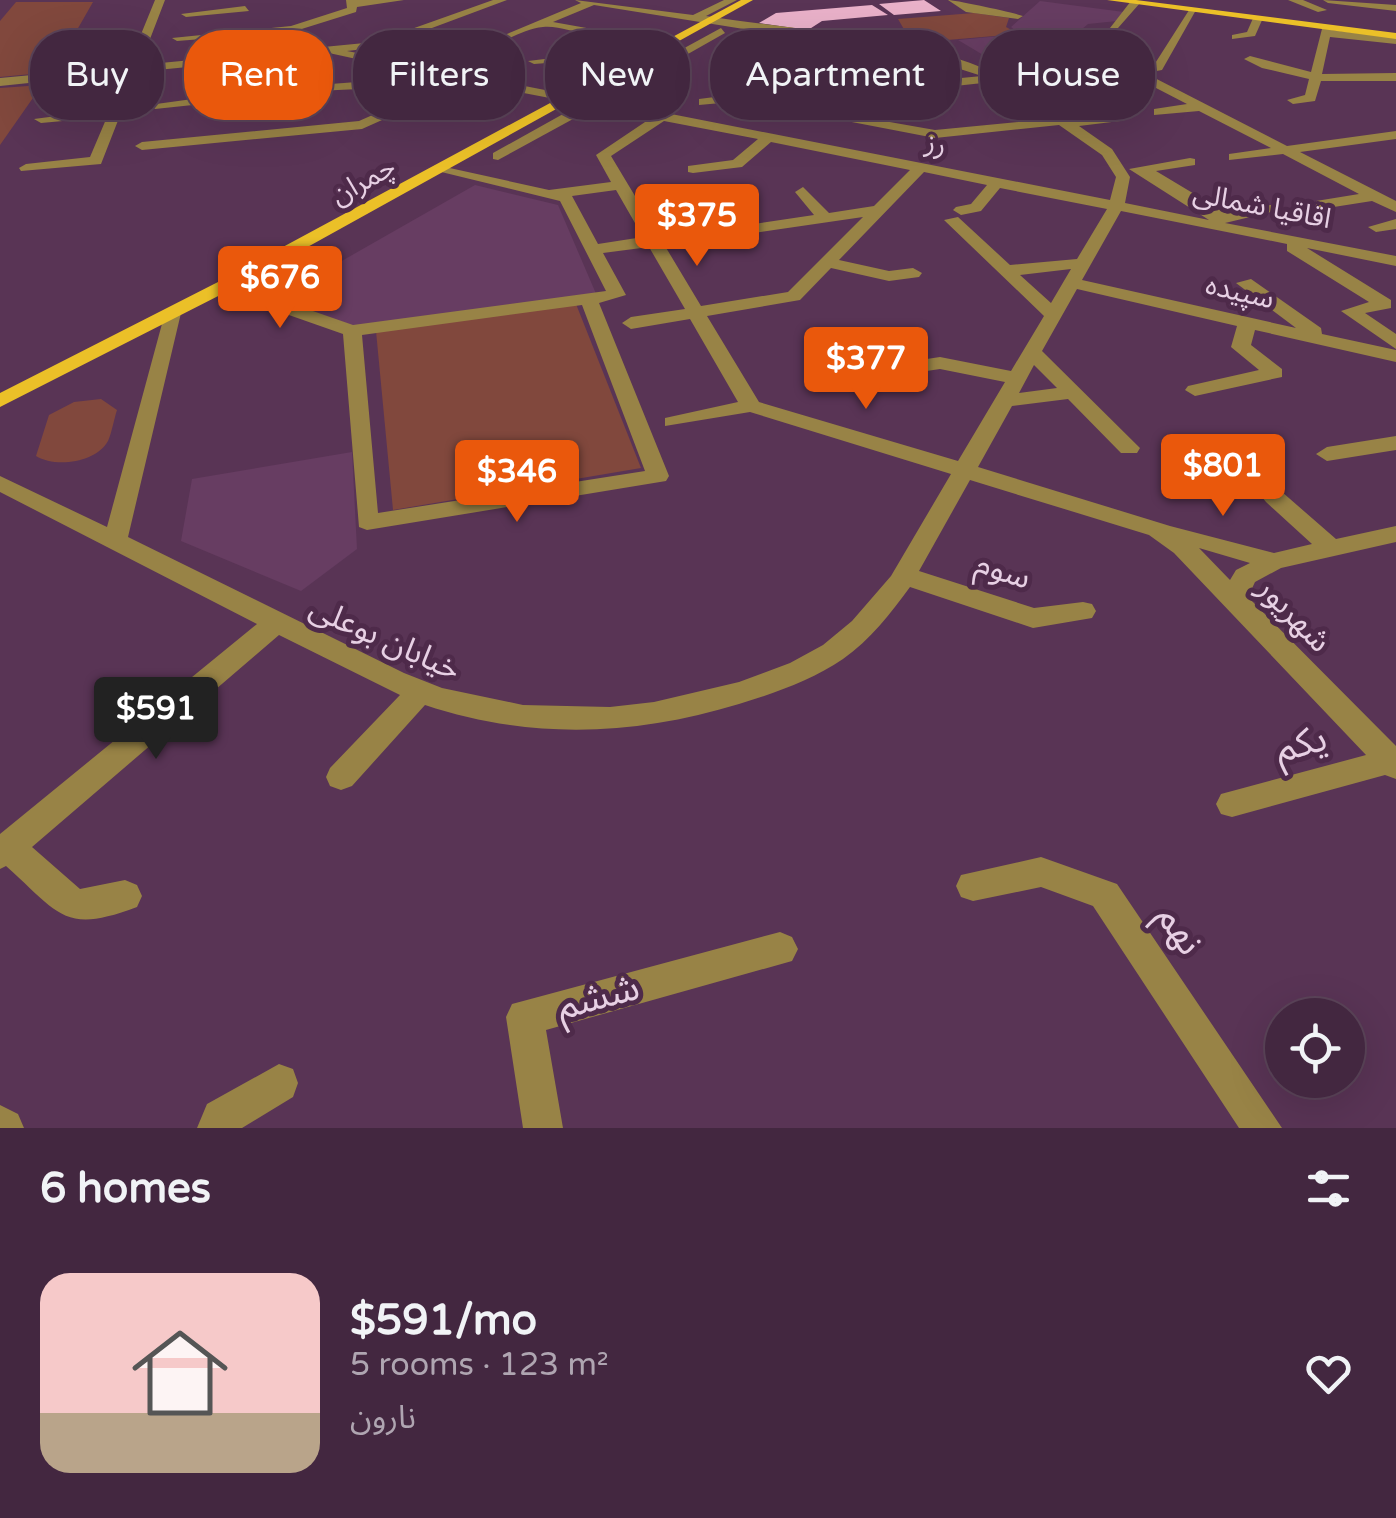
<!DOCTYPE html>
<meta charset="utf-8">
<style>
body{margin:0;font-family:"Varela Round","Noto Sans Arabic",sans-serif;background:#4d334b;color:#f1f3f6;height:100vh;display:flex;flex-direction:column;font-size:38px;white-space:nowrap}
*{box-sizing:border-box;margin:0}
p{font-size:32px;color:#afa5b1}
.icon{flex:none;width:55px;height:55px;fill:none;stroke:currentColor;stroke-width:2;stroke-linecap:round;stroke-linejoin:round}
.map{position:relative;height:1128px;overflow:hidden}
.side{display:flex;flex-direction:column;background:#432740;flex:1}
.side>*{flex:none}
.hud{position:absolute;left:30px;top:30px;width:1338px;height:90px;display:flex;gap:20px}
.controls{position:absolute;left:1265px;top:998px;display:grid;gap:20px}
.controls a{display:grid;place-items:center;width:100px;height:100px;border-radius:50%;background:#432740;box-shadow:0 10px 40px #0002,0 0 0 2px #5b4459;font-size:50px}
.price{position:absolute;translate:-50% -85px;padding:0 22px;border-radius:10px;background:#ea580c;color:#fff;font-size:32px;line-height:65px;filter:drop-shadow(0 2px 5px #0008)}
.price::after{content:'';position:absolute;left:50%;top:60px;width:30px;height:22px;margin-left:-15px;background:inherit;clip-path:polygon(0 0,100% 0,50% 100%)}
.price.current{background:#222;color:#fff}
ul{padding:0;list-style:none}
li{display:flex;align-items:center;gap:30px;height:250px;padding:0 40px}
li+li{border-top:2px solid #5b4459}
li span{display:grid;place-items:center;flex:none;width:280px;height:200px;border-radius:30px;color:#555}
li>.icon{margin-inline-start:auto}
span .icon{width:120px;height:120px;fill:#fffc;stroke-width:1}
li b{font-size:42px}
h2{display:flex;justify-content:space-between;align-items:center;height:120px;padding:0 40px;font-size:42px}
.tag{padding:0 35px;border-radius:40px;background:#432740;box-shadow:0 10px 40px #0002,0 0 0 2px #5b4459;font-size:35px;line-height:90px}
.tag.current{background:#ea580c;color:#fff}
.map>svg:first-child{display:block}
</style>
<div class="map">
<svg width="1396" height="1128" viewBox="0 0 1396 1128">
<rect width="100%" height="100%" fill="#593455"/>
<!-- built -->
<path fill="#673d62" d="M1040 1 1124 12 1117 21 1088 24 1082 29 1148 62 1147 66 1022 78 958 40 1020 34 1011 27Z
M475 185 558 205 597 296 355 327 275 299Z
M352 452 357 549 301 591 181 541 192 479Z"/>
<!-- green -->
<path fill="#81483d" d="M16 2H93L53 72 0 77V21Z
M974 13 1009 18 1006 27 1019 34 912 43 898 19Z
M42 85 0 145V88Z
M576 304 641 468 393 510 376 331Z
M101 399 117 410C114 419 112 432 108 441 96 463 55 468 36 456L49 415 74 402Z"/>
<!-- building -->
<path fill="#e9b1c9" d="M924 0 941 11 894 15 879 4Z
M872 5 888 15 822 21 808 30 759 23 776 13Z"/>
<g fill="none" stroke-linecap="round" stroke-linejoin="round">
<!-- minor -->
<path fill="#988346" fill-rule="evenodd" d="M155 0H165L140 65 375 42 493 0H507L381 47 347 51 591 99 721 28 725 33 605 101 1110 200 1116 177 1102 155 1059 125 935 138 743 101 699 105V99L738 94 726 75 788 36 594 5 553 22 592 29V33C576 34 558 25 543 27 512 30 482 62 449 47L490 41 581 3 575 0 693 15 724 0H737L706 16C784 29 940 39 1004 79L1154 65 1191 7 1196 10 1162 70 1145 73 1287 146 1396 131V139L1300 152 1396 201V212L1372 201 1321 209 1316 207V201L1359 194 1283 154 1229 160V154L1271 148 1199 111 1154 115V109L1187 104 1129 74 1014 86 1069 120 1120 115V121L1079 126 1112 149 1130 177 1125 203 1209 220 1129 169 1190 158 1195 159V165L1156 171 1226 213 1276 204 1284 209 1225 223 1396 256V266L1307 248 1391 300V308L1365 313 1396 334V349L1341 311 1369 302 1287 251V244L1121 211 1082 280 1296 328 1236 283 1251 279 1321 328 1322 334 1396 350V362L1255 330 1251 345 1282 369V377L1195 396 1185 390 1188 386 1259 370 1231 347 1237 326 1077 289 1042 351 1140 448 1137 453H1121L1068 399 1012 406 978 467 1170 526 1274 553 1312 544 1266 502 1262 497 1274 490 1282 492 1336 539 1396 526V542L1281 568 1255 582 1248 597 1396 746V779L1385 775 1232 817 1221 814 1216 804 1221 794 1366 755 1174 553 1149 535 970 480 919 571 1034 608 1083 602 1092 604 1096 611 1092 618 1033 628 910 587C891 613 870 640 843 659 812 680 775 693 739 704 634 736 530 740 425 705L352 786 341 790 330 786 326 777 330 768 400 695 279 635 32 847 80 889 125 880 137 885 142 896 137 907C63 935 59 913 6 866L0 869V834L257 624 0 492V476L107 527 166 309 181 313 128 537 404 673 442 688 523 705 610 707 654 702 739 682 790 663 823 645 852 621 891 576 951 474 750 412 665 426V418L738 402 690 319 631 329 622 323 631 317 685 309 649 247 603 253 626 295 599 303 669 476 666 481 367 530 359 527 343 334 218 290V282H230L353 325 606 291 560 201 429 169 436 165 549 190 611 182 596 155 651 118 595 107 498 160 493 159V153L581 104 467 82 362 129 142 150 135 146 142 142 359 121 454 79 407 70 359 89 317 91V85L357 82 393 67 329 53 137 72 101 164 21 171 19 168 26 164 90 157 107 117 41 123 34 119 110 109 125 73 0 86V78L128 66ZM800 37 919 56 982 76 909 83 832 70 793 75V81L832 78 909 91 992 82 1049 119 935 130 754 98 737 79ZM664 121 758 139 733 160 688 166V172L693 173 742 167 771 142 910 170 874 206 829 213 803 187 795 192 814 215 727 228V234L733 236 863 217 788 292 701 306 611 156ZM924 172 987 185 971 204 956 207 953 210 961 215 981 211 1000 188 1107 209 1077 259 1010 265 958 217 944 220 1044 316 1011 371 940 357 854 370 844 376 854 382 940 369 1005 382 958 461 759 402 707 316 800 300 831 268 889 281 919 277 922 273 913 268 889 271 839 260ZM616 190 643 237 598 244 572 196ZM1071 269 1051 303 1020 275ZM582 305 645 471 378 513 362 335ZM1034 365 1057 388 1019 393ZM1199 548 1250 563 1236 570 1230 580Z
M346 0H404L357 7 356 12 292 32 177 41 172 38 291 26 347 8Z
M948 0C955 0 1016 13 1023 16L1018 19 966 12Z
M1288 0H1303L1327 10 1318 12Z
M1323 0 1396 5V11L1328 3Z
M1131 1 1140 3 1118 28H1110Z
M245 6 249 11 186 17 181 14Z
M1254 16 1263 18 1255 36 1232 39V35L1247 32Z
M1323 25H1331L1332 30 1396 38V44L1330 37 1322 74 1396 73V81H1321L1315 101 1293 104 1287 100 1305 95 1309 79 1262 68 1244 59 1250 56 1311 72Z
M586 54 637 65 631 68 586 60 534 64 528 61Z
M236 93 240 100 155 109 149 105Z
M1396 219V229L1376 232 1368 227Z
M1396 436V450L1327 461 1316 454 1327 447Z
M1041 857 1117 884 1282 1128H1239L1093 906 1041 887 973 901 961 897 956 886 961 875Z
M780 932 792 937 798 949 792 961 546 1030 563 1128H523L506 1017 512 1004Z
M279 1064 293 1069 298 1083 293 1097 242 1128H197L207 1104Z
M0 1105 18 1114 24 1128H0Z"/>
<!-- major -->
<path fill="#ebc028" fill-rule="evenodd" d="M741 0H753L230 290 0 407V393L218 282Z
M1107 0H1136L1396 33V39Z"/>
</g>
<g text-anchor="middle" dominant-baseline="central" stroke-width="10" stroke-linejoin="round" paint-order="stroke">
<!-- far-street labels -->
<g font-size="28" fill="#e7d0e4" stroke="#4e2a4a">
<text transform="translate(936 144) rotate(11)">رز</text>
<text transform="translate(363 181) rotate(-29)">چمران</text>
<text transform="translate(1262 206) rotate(11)">اقاقیا شمالی</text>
<text transform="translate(1240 292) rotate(13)">سپیده</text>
</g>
<!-- street labels -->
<g font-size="32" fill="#e7d0e4" stroke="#4e2a4a">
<text transform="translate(1003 571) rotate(18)">سوم</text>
<text transform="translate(1294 615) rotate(46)">شهریور</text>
<text transform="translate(385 639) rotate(24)">خیابان بوعلی</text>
</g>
<!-- near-street labels -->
<g font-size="38" fill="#e7d0e4" stroke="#4e2a4a">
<text transform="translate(1301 744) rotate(-15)">یکم</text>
<text transform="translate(1180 930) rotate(56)">نهم</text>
<text transform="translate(598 997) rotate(-15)">ششم</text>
</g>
</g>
</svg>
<div class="controls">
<a><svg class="icon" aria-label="locate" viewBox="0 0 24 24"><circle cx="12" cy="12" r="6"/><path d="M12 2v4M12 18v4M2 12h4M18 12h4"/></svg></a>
</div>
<b class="price" style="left:697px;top:269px">$375</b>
<b class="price" style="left:280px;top:331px">$676</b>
<b class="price" style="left:866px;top:412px">$377</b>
<b class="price" style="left:1223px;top:519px">$801</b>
<b class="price" style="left:517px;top:525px">$346</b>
<b class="price current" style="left:156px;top:762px">$591</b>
<div class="hud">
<a class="tag">Buy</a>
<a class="tag current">Rent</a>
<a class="tag">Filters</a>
<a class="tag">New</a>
<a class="tag">Apartment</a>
<a class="tag">House</a>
</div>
</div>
<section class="side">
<h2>6 homes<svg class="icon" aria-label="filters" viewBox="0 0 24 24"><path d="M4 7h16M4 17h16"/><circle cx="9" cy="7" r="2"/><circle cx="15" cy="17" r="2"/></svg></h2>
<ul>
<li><span style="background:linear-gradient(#f6c9c9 70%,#b9a48a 0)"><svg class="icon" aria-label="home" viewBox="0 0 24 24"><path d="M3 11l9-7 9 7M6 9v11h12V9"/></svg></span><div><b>$591/mo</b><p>5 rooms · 123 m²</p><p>نارون</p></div><svg class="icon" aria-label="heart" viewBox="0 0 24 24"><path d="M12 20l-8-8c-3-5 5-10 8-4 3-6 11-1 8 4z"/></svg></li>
</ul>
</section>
